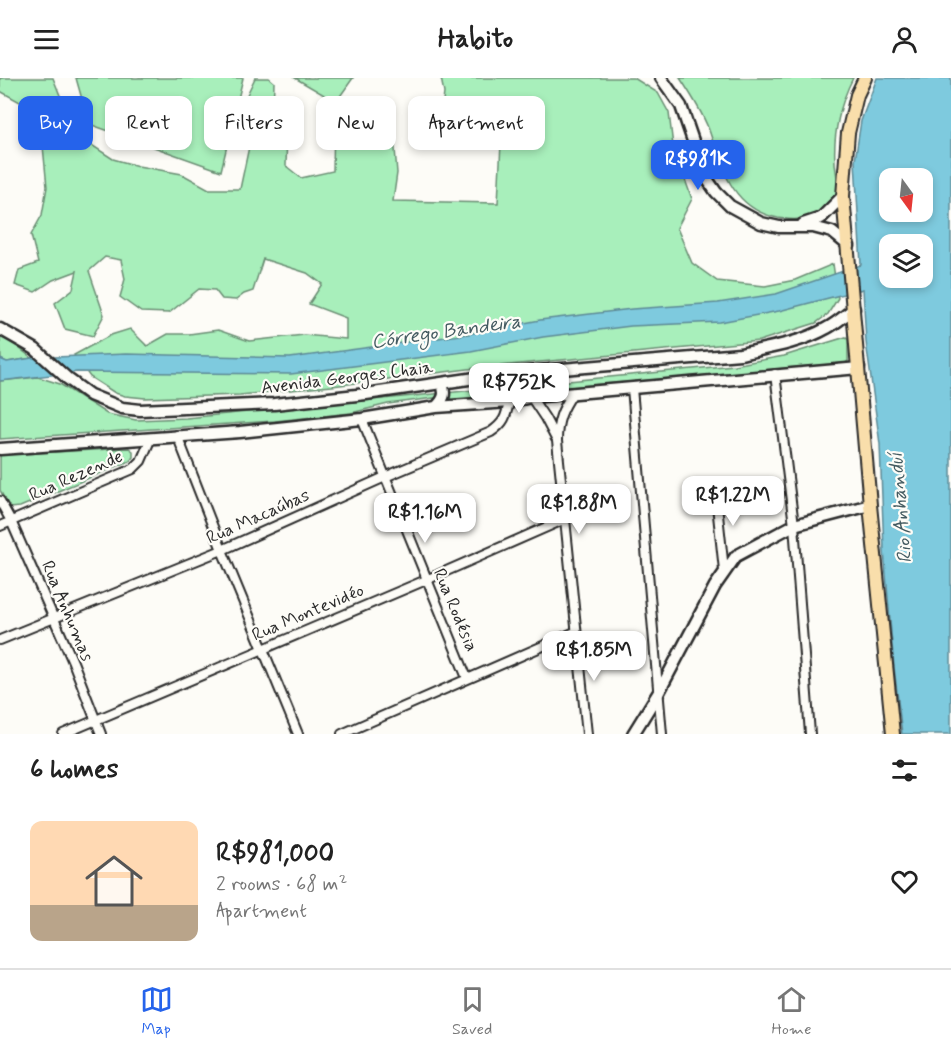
<!DOCTYPE html>
<meta charset="utf-8">
<style>
body{margin:0;font-family:Mynerve,sans-serif;background:#f2f2f2;color:#222;height:100vh;display:flex;flex-direction:column;font-size:22px;white-space:nowrap}
*{box-sizing:border-box;margin:0}
p{font-size:20px;color:#767676}
.icon{flex:none;width:33px;height:33px;fill:none;stroke:currentColor;stroke-width:2;stroke-linecap:round;stroke-linejoin:round}
.map{position:relative;height:656px;overflow:hidden}
.details{display:flex;flex-direction:column;background:#fff;flex:1}
.details>*{flex:none}
.hud{position:absolute;left:18px;top:18px;width:600px;height:54px;display:flex;gap:12px}
.needle{width:39px;rotate:165deg}
.controls{position:absolute;left:879px;top:90px;display:grid;gap:12px}
.controls a{display:grid;place-items:center;width:54px;height:54px;border-radius:12px;background:#fff;box-shadow:0 3px 9px #0003;font-size:30px}
.price{position:absolute;translate:-50% -51px;padding:0 14px;border-radius:12px;background:#fff;color:#222;font-size:20px;line-height:39px;filter:drop-shadow(0 2px 3px #0008)}
.price::after{content:'';position:absolute;left:50%;top:36px;width:18px;height:14px;margin-left:-9px;background:inherit;clip-path:polygon(0 0,100% 0,50% 100%)}
.price.on{background:#2563eb;color:#fff}
ul{padding:0;list-style:none}
li{display:flex;align-items:center;gap:18px;height:150px;padding:0 30px}
li span{display:grid;place-items:center;flex:none;width:168px;height:120px;border-radius:12px;color:#555}
li>.icon{margin-inline-start:auto}
span .icon{width:72px;height:72px;fill:#fffc;stroke-width:1}
li b{font-size:26px}
h2{display:flex;justify-content:space-between;align-items:center;height:72px;padding:0 30px;font-size:26px}
.pill{padding:0 21px;border-radius:12px;background:#fff;box-shadow:0 3px 9px #0003;font-size:21px;line-height:54px}
.pill.on{background:#2563eb;color:#fff}
header{display:flex;justify-content:space-between;align-items:center;height:78px;padding:0 30px;background:#fff;font-size:27px;font-weight:700}
.menu{display:flex;justify-content:space-around;align-items:center;height:84px;border-top:2px solid #e0e0e0;background:#fff;font-size:16px;color:#767676}
.menu a{display:grid;justify-items:center;gap:3px}
.menu .on{color:#2563eb}
.map>svg:first-child{display:block}
</style>
<header><svg class="icon" aria-label="menu" viewBox="0 0 24 24"><path d="M4 6h16M4 12h16M4 18h16"/></svg>Habito<svg class="icon" aria-label="person" viewBox="0 0 24 24"><circle cx="12" cy="8" r="4"/><path d="M4 21q1-7 8-7t8 7"/></svg></header>
<div class="map">
<svg width="951" height="656" viewBox="0 0 951 656">
<rect width="100%" height="100%" fill="#fdfcf7"/>
<filter id="ink" filterUnits="userSpaceOnUse"><feTurbulence type="fractalNoise" baseFrequency=".0167" numOctaves="2"/><feDisplacementMap in="SourceGraphic" scale="12" xChannelSelector="R" yChannelSelector="G"/><feConvolveMatrix kernelMatrix="1 2 1 2 8 2 1 2 1" color-interpolation-filters="sRGB"/></filter>
<g filter="url(#ink)">
<!-- green -->
<path fill="#a8efbb" stroke="#6a8d73" stroke-width="1.5" d="M0 0H53L76 57 113 81 138 88 182 96 209 111H240L250 64 243 25 255 0H269L274 4 273 36 287 54 286 88 301 100 333 93 334 43 353 31 393 47 397 95 393 123 498 125 502 45 483 33 440 49 444 15 441 0H634L658 15 669 35 673 68 692 121 677 150 692 185 717 203 765 208 795 202 833 186 838 220 828 236 816 245 759 263 468 291 332 308 240 317 145 320 125 318 115 315 90 299 74 277 111 257 130 251 147 268 168 256H189L218 252 249 263 304 257 346 261V240L309 226 322 206 307 195 263 181 253 213 244 216 236 222 222 221 215 212 199 211 169 235 141 234 120 219 125 201 121 182 105 179 89 193 104 237 93 258 65 251 55 225 73 211 77 193 53 202 35 214 15 207 19 192 38 185 31 157 42 137 47 109 43 68 22 25 0 13Z
M76 0H243L221 93 89 46Z
M295 0H353L336 24Z
M680 0H853C840 25 833 56 835 84 835 93 840 107 837 116 831 129 818 135 805 140 796 143 787 141 778 140 732 131 722 90 709 52 702 34 690 15 680 0Z
M846 259 848 262V283L845 285 524 313 455 322 434 320 388 326 351 335 275 343 0 361V303L38 299 60 306 107 336 136 342 186 340 734 287 784 278Z
M0 260 7 261 32 280 7 284 1 282Z
M129 370 133 373V379L130 383 20 429 9 430 0 412V377Z"/>
<!-- water -->
<path fill="#7ecade" stroke="#5d8a96" stroke-width="1.5" fill-rule="evenodd" d="M877 0H951V656H902L894 589 884 473 880 366 866 264 863 211 779 233 720 244 631 248 543 259 471 273 291 296 77 294 0 303V281L7 284 32 280 126 276 290 280 468 256 540 242 632 231 718 225 776 216 861 187 855 83 861 43ZM890 100H922V134H890ZM890 166H922V200H890Z"/>
<g fill="none" stroke-linecap="round" stroke-linejoin="round">
<!-- street casing -->
<g stroke="#2b2b2b" stroke-width="12">
<path id="street" d="M775 296 794 447 810 656
M632 310 662 656
M573 315C562 331 557 343 557 363L587 656
M531 319 545 340 556 361
M362 341 467 600
M177 357 222 472 298 656
M715 409 724 492
M0 423 11 443 73 584 101 656
M0 448 133 391 141 383 151 360
M0 562 222 472 385 399 491 354C504 345 506 339 509 324
M63 656 426 502 565 441
M342 656 575 554"/>
</g>
<!-- secondary casing -->
<g stroke="#2b2b2b" stroke-width="15">
<path id="secondary" d="M661 0 681 28 705 98 716 114 730 128 761 145 779 149H813L832 154 849 168
M803 146 821 140 843 118
M0 251 35 271 68 301 90 317 122 330 140 332 274 326 366 316 503 296 740 276C768 270 801 265 827 250 837 245 845 237 854 231
M531 319 536 304 549 292
M436 329C444 321 446 316 442 306
M0 371 240 354 362 341 436 329 509 324 531 319 859 290
M633 656 659 614 715 508 736 478 794 447 870 427"/>
</g>
<!-- primary casing -->
<g stroke="#2b2b2b" stroke-width="16">
<path id="primary" d="M865 0 857 17 848 55 843 118 870 427 893 656"/>
</g>
<!-- street -->
<use href="#street" stroke="#fdfcf7" stroke-width="8"/>
<!-- secondary -->
<use href="#secondary" stroke="#fdfcf7" stroke-width="10"/>
<!-- primary -->
<use href="#primary" stroke="#f9deab" stroke-width="12"/>
</g>
</g>
<g text-anchor="middle" dominant-baseline="central" stroke-width="4.5" stroke-linejoin="round" paint-order="stroke">
<!-- street labels -->
<g font-size="18" fill="#2b2b2b" stroke="#fdfcf7">
<text transform="translate(347 300) rotate(-7)">Avenida Georges Chaia</text>
<text transform="translate(76 398) rotate(-24)">Rua Rezende</text>
<text transform="translate(258 439) rotate(-24)">Rua Macaúbas</text>
<text transform="translate(455 532) rotate(67)">Rua Rodésia</text>
<text transform="translate(67 533) rotate(67)">Rua Anhumas</text>
<text transform="translate(308 535) rotate(-23)">Rua Montevidéo</text>
</g>
<!-- water labels -->
<g font-size="20" font-style="italic" fill="#445b61" stroke="#fdfcf7">
<text transform="translate(446 254) rotate(-8)">Córrego Bandeira</text>
<text transform="translate(901 430) rotate(-95)">Rio Anhanduí</text>
</g>
</g>
</svg>
<div class="controls">
<a><svg class="needle" viewBox="-14 -14 28 28"><path d="M0-13l5 13h-10z" fill="#e53935"/><path d="M0 13l5-13h-10z" fill="#767676"/></svg></a>
<a><svg class="icon" aria-label="layers" viewBox="0 0 24 24"><path d="M12 4l9 5-9 5-9-5zM3 14l9 5 9-5"/></svg></a>
</div>
<b class="price on" style="left:698px;top:113px">R$981K</b>
<b class="price" style="left:519px;top:336px">R$752K</b>
<b class="price" style="left:733px;top:449px">R$1.22M</b>
<b class="price" style="left:579px;top:457px">R$1.88M</b>
<b class="price" style="left:425px;top:466px">R$1.16M</b>
<b class="price" style="left:594px;top:604px">R$1.85M</b>
<div class="hud">
<a class="pill on">Buy</a>
<a class="pill">Rent</a>
<a class="pill">Filters</a>
<a class="pill">New</a>
<a class="pill">Apartment</a>
</div>
</div>
<section class="details">
<h2>6 homes<svg class="icon" aria-label="filters" viewBox="0 0 24 24"><path d="M4 7h16M4 17h16"/><circle cx="9" cy="7" r="2"/><circle cx="15" cy="17" r="2"/></svg></h2>
<ul>
<li><span style="background:linear-gradient(#ffd9b3 70%,#b9a48a 0)"><svg class="icon" aria-label="home" viewBox="0 0 24 24"><path d="M3 11l9-7 9 7M6 9v11h12V9"/></svg></span><div><b>R$981,000</b><p>2 rooms · 68 m²</p><p>Apartment</p></div><svg class="icon" aria-label="heart" viewBox="0 0 24 24"><path d="M12 20l-8-8c-3-5 5-10 8-4 3-6 11-1 8 4z"/></svg></li>
</ul>
</section>
<nav class="menu">
<a class="on"><svg class="icon" aria-label="map" viewBox="0 0 24 24"><path d="M3 6l6-2 6 2 6-2v14l-6 2-6-2-6 2zM9 4v14M15 6v14"/></svg>Map</a>
<a><svg class="icon" aria-label="saved" viewBox="0 0 24 24"><path d="M7 4h10v16l-5-4-5 4z"/></svg>Saved</a>
<a><svg class="icon" aria-label="home" viewBox="0 0 24 24"><path d="M3 11l9-7 9 7M6 9v11h12V9"/></svg>Home</a>
</nav>
